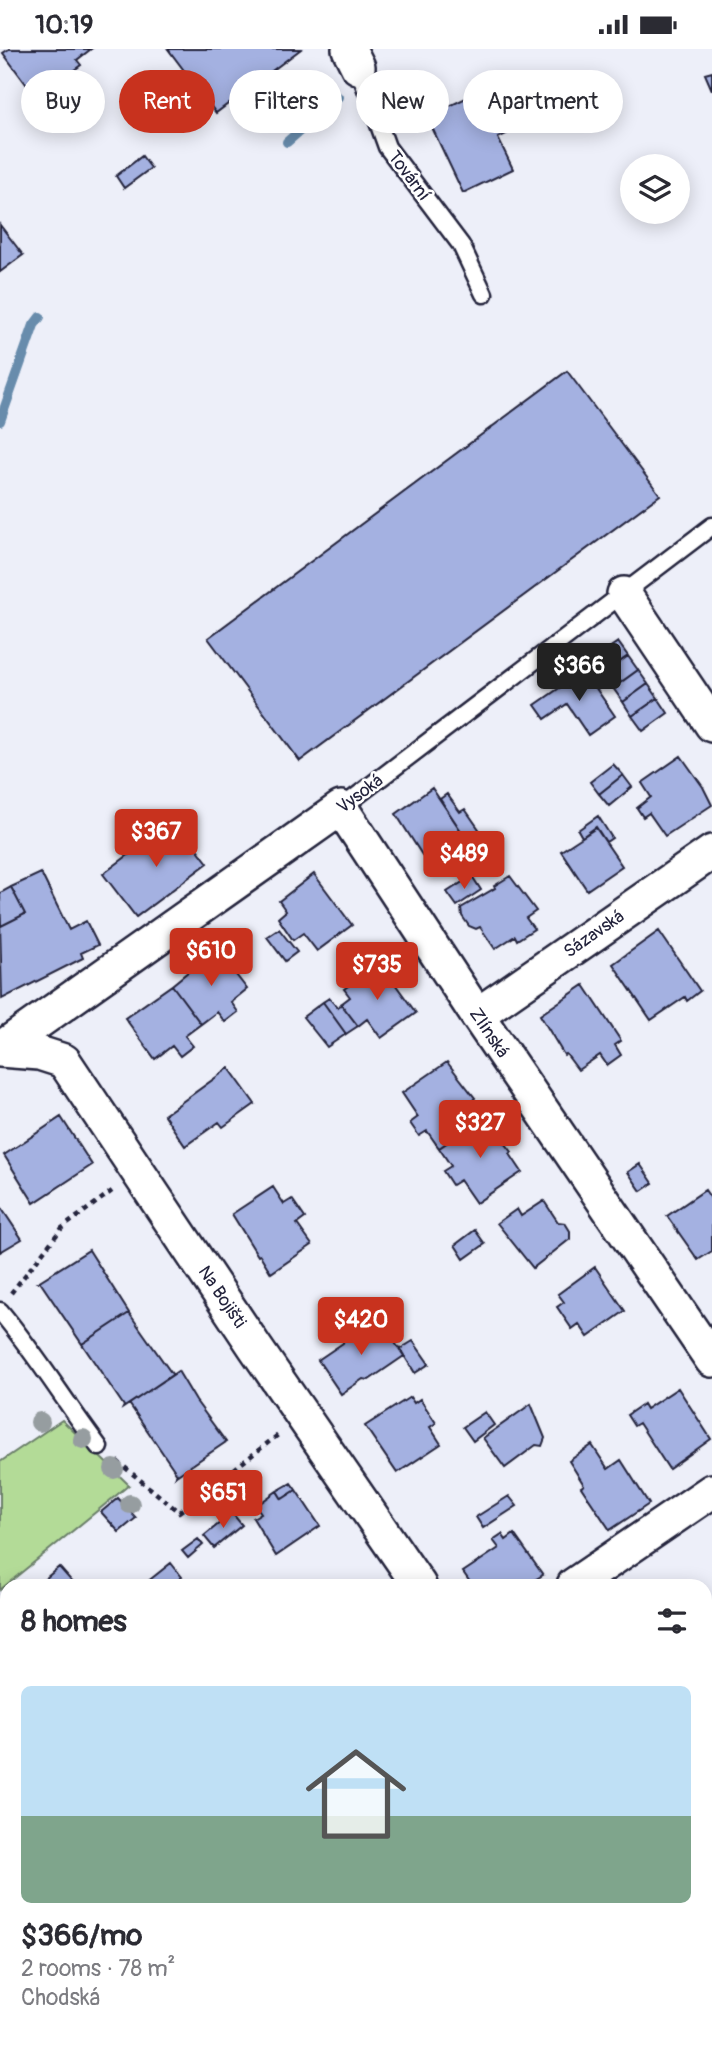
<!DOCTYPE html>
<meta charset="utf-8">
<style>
body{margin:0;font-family:Pangolin,sans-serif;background:#f2f2f3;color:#2b2b33;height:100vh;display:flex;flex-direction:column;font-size:26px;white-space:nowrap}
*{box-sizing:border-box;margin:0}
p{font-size:23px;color:#7c7c81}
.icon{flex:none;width:38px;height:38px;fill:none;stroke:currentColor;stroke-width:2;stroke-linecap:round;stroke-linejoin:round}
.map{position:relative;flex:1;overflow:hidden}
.details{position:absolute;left:0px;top:1530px;width:712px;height:471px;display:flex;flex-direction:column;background:#fff;border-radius:21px 21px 0 0;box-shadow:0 4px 18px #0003}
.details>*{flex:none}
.top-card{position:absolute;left:21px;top:21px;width:670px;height:63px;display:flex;gap:14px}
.fabs{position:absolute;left:620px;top:105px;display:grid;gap:14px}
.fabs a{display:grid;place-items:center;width:70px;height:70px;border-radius:50%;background:#fff;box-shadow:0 4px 18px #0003;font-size:35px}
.price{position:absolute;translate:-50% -60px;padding:0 16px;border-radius:7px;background:#c8321e;color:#fff;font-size:23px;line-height:46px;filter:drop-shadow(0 2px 4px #0008)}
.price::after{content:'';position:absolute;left:50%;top:42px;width:21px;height:16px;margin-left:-10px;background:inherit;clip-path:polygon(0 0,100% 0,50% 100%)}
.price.selected{background:#222;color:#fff}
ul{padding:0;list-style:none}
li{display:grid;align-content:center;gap:14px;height:371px;padding:0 21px}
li+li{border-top:2px solid #e1e1e2}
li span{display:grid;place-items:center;height:217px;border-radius:10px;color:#555}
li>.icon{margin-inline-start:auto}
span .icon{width:126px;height:126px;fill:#fffc;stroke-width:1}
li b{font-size:30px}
h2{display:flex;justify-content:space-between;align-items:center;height:84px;padding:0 21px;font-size:30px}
.pill{padding:0 24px;border-radius:32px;background:#fff;box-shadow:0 4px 18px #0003;font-size:24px;line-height:63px}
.pill.selected{background:#c8321e;color:#fff}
.status{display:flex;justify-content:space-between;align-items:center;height:49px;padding:0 35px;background:#fff;direction:ltr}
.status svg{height:19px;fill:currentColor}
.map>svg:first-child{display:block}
</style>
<div class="status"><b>10:19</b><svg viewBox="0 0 49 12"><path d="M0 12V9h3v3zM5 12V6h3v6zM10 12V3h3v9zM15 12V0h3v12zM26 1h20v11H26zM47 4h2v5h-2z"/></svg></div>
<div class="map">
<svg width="712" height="1999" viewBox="0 0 712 1999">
<rect width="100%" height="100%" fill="#edeff9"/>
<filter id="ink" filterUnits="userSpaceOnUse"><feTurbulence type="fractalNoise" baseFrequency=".0143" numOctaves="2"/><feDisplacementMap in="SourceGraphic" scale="14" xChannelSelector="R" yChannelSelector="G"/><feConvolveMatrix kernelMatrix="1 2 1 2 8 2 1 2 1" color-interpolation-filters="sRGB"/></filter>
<g filter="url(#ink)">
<!-- built -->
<path fill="#d7dcf2" d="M276 1993H691L695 1999H280Z"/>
<!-- green -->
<path fill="#b3db97" stroke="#6a7e69" stroke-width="2" d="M62 1371 129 1436 0 1541V1413Z
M148 1993H276L280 1999H152Z"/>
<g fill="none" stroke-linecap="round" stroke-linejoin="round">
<!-- stream -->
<path stroke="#688cac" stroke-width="10" d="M287 93 338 48
M0 372 34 276 40 268"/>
</g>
<!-- building -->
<path fill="#a4b1e1" stroke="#22223b" stroke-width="2" d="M9 0H91L77 11 81 16 52 37 49 32 32 43 3 4Z
M168 0H301L216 64Z
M712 23V41L705 25Z
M476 44 489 71 499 67 508 84 498 89 513 120 463 144 427 68Z
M142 107 151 119 124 139 116 127Z
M0 176 23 206 0 223Z
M567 322 660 446 300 712 208 589Z
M618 593 628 607 603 625 593 610Z
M628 607 638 621 613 639 603 625Z
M638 621 648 635 623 653 613 639Z
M584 622 615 667 588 686 567 655 545 670 535 656Z
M648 635 658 649 632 667 623 653Z
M658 649 668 664 643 682 632 667Z
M681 707 703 738 712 756 665 787 649 764 643 768 637 759 651 748 642 734Z
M613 715 623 726 599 745 590 733Z
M623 726 632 738 609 757 599 745Z
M432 739 469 794 431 820 396 765Z
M447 745 460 763 465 760 483 786 469 794 440 750Z
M598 767 612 789 606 793 596 778 582 788 578 781Z
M175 771 208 814 136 868 103 825 135 801 137 803 145 797 143 795Z
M596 779 622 817 587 841 561 802Z
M41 824 69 881 86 872 98 896 81 904 83 909 2 950 0 874 1 877 25 865 11 838Z
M314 825 352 876 317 902 303 884 293 891 278 869 286 862 279 852Z
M472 827 481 841 457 857 447 843Z
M510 827 536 862 526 869 534 880 517 891 515 887 495 900 480 878 476 880 469 877 462 867 461 859 495 839 494 837Z
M11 838 25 865 1 877 0 844Z
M279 880 297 903 285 912 267 888Z
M659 882 700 942 687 952 685 948 651 971 613 915Z
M216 900 247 940 231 953 238 963 225 973 217 963 201 975 172 936Z
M380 914 416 964 381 989 367 970 358 977 341 955 350 948 344 940Z
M172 936 201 975 185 987 193 997 180 1007 172 997 155 1010 125 969Z
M584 936 621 992 615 996 621 1006 607 1016 600 1006 578 1021 566 1005 564 1006 540 966Z
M329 949 338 959 341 955 358 977 346 985 323 953Z
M323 953 346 985 327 998 303 968Z
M447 1013 475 1049 473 1051 485 1068 439 1099 427 1082 419 1087 410 1074 418 1068 402 1044Z
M229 1019 255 1055 223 1078 219 1073 185 1097 164 1066Z
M61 1068 92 1116 34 1154 4 1106Z
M485 1068 512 1103 510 1105 522 1123 476 1154 460 1131 452 1136 443 1122 451 1117 439 1099Z
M640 1115 653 1134 641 1142 628 1123Z
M273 1138 284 1155 292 1150 305 1169 297 1175 312 1196 271 1224 260 1206 258 1207 232 1165Z
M705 1141 712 1151V1202L698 1211 667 1167Z
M544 1152 558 1173 565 1174 570 1182V1190L533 1219 497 1174 517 1160 521 1167Z
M0 1157 22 1190 0 1203Z
M475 1181 485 1195 464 1210 455 1196Z
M89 1201 129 1264 82 1295 40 1233H38Z
M595 1218 625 1262 588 1288 579 1275 572 1280 557 1258 564 1253 558 1245Z
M129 1264 172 1325H174L123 1359 124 1357 82 1295Z
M379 1270 404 1307 369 1331 363 1330 341 1345 318 1311 343 1294 344 1288 355 1280 360 1283Z
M413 1292 429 1315 415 1324 400 1300Z
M178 1322 196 1352 226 1393 176 1427 177 1425 130 1356H128Z
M678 1339 711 1390 669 1420 639 1374 634 1377 627 1366 643 1355 646 1360Z
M410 1348 414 1354 420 1350 436 1374 430 1378 441 1395 397 1424 365 1377Z
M531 1355 545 1389 542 1397 536 1396 505 1419 483 1389Z
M485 1363 494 1376 473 1392 463 1378Z
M592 1396 608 1420 621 1411 649 1455 610 1481 581 1438 584 1436 569 1412Z
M291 1434 296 1441 282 1450 277 1442Z
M296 1441 320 1477 276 1507 253 1469 261 1464 256 1457 277 1442 282 1450Z
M509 1447 517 1457 483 1479 476 1468Z
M118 1449 136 1469 119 1483 101 1463Z
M232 1464 242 1476 214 1499 204 1487Z
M502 1485 506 1491 514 1485 543 1526 526 1536H472L463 1523 499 1499 493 1491Z
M198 1490 203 1496 188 1509 182 1502Z
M171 1514 182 1528 171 1536H150L147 1533Z
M59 1518 75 1536H38Z
M7 1680V1729L0 1734V1684Z
M705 1808 712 1822V1852L705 1857Z
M0 1880 7 1889V1920L0 1925Z
M29 1993H73L77 1999H21Z
M73 1993H119L120 1995 115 1999H77Z"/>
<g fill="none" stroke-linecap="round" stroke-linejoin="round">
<!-- service casing -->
<g stroke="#22223b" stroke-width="21">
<path id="service" d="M358 18 387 98 461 196 484 245
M341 759 712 477
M0 1262C36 1305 65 1353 99 1398
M137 1993 141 1999
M586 1999 595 1993"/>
</g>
<!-- minor casing -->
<g stroke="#22223b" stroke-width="38">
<path id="minor" d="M349 0 358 18
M624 545 712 676
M477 966 712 803
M0 1000 341 759 477 966 712 1311
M0 1001 39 1004 64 1012 255 1298 419 1536
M574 1536 712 1442
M0 1804 7 1813
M0 1959 7 1953
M705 1964 712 1974"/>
</g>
<!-- path -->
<path stroke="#22223b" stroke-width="4.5" stroke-dasharray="5 5" stroke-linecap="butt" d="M11 1244 62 1179 112 1142
M117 1412 179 1463 278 1386
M510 1993 514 1999
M417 1999 418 1993"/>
<!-- service -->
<use href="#service" stroke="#fff" stroke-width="16"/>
<!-- minor -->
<use href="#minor" stroke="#fff" stroke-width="33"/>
</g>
<!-- trees -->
<g fill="#969da0">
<circle cx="40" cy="1373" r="10"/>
<circle cx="83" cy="1390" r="10"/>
<circle cx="114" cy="1420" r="10"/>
<circle cx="130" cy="1455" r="10"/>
</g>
</g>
<g text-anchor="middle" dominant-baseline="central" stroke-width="5" stroke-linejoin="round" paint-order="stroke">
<!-- street labels -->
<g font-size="18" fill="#22223b" stroke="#fff">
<text transform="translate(409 127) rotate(53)">Tovární</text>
<text transform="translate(360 745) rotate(-37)">Vysoká</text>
<text transform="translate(594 885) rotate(-35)">Sázavská</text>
<text transform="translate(489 984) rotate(56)">Zlínská</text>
<text transform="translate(222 1248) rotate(56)">Na Bojišti</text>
</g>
</g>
</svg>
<div class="fabs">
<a><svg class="icon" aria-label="layers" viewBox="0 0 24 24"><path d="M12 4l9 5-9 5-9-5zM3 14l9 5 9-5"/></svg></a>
</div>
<b class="price selected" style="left:579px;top:654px">$366</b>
<b class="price" style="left:156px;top:820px">$367</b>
<b class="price" style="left:464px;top:842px">$489</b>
<b class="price" style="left:211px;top:939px">$610</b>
<b class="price" style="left:377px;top:953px">$735</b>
<b class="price" style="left:480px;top:1111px">$327</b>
<b class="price" style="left:361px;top:1308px">$420</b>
<b class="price" style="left:223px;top:1481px">$651</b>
<div class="top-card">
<a class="pill">Buy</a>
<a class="pill selected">Rent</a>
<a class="pill">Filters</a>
<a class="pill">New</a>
<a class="pill">Apartment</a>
</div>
<section class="details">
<h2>8 homes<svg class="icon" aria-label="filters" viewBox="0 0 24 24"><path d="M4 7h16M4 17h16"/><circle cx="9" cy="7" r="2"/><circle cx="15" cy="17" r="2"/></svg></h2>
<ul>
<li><span style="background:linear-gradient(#bfe0f5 60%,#7fa58c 0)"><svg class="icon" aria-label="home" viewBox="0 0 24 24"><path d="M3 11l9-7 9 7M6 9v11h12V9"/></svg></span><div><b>$366/mo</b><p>2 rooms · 78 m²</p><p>Chodská</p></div></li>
</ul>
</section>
</div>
